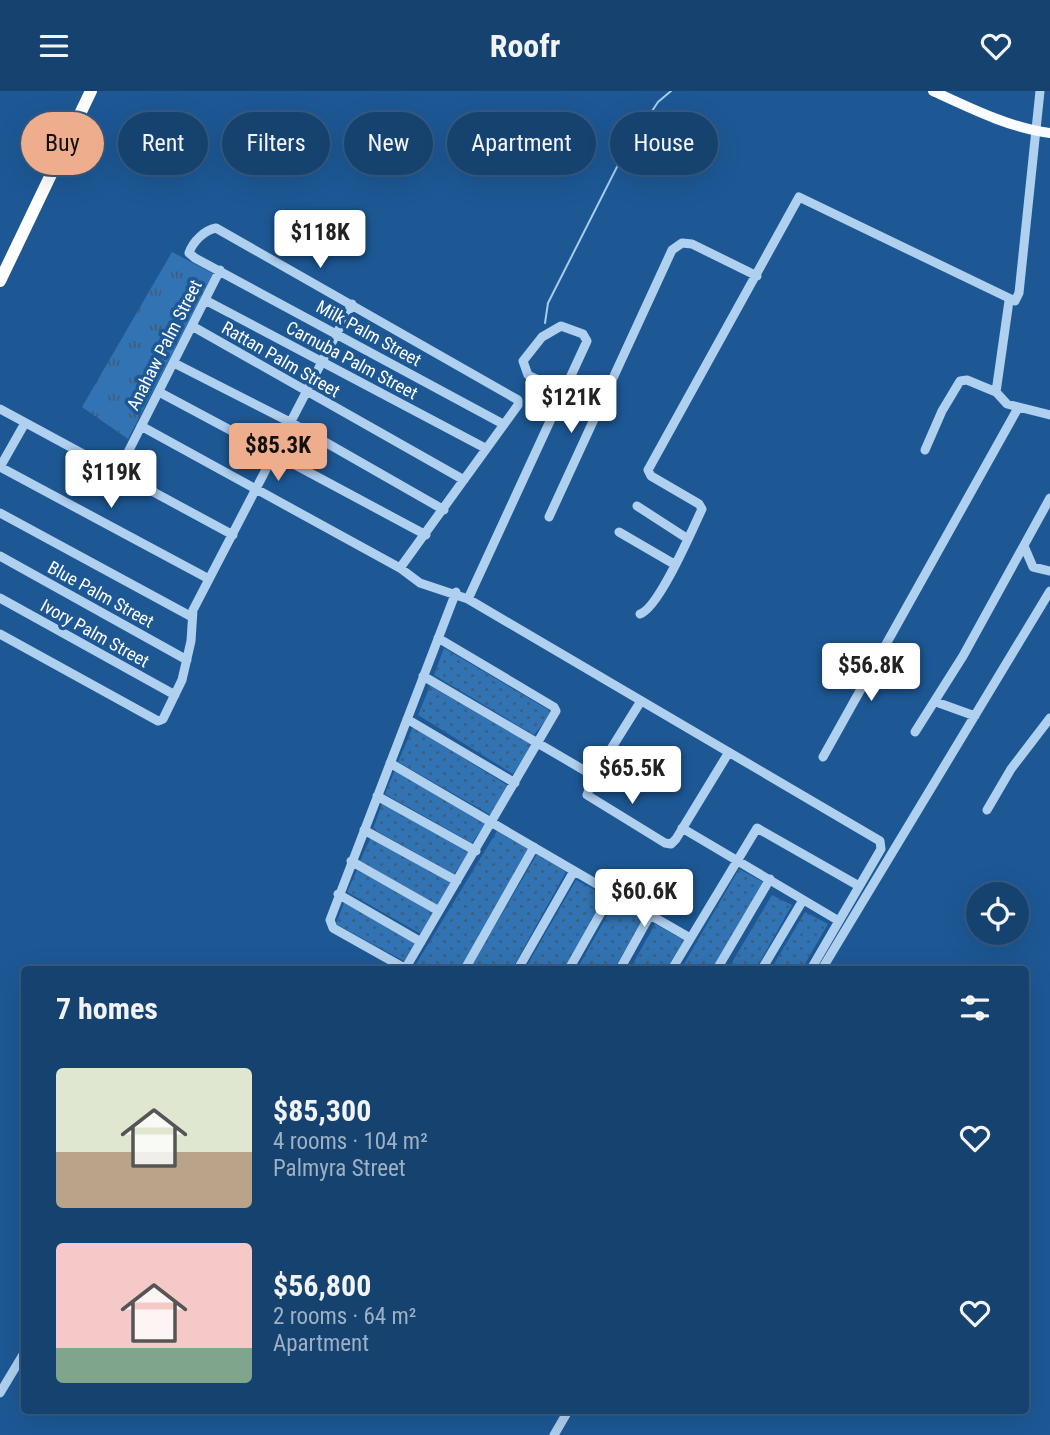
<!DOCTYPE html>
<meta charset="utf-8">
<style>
body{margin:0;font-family:"Roboto Condensed",sans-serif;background:#1f4975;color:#f1f3f6;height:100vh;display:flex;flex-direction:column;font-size:26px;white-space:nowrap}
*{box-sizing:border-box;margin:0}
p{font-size:23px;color:#9eb0c3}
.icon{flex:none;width:38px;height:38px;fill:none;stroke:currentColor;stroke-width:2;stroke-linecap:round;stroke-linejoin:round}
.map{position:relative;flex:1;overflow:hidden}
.details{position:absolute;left:21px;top:875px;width:1008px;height:448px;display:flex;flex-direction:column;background:#164270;border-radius:7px;box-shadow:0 7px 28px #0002,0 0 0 2px #355b83}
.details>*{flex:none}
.banner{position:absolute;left:21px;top:21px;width:1008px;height:63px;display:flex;gap:14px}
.controls{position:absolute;left:966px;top:791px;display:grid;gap:14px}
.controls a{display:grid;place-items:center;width:63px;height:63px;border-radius:50%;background:#164270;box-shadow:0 7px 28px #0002,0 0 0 2px #355b83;font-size:35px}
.price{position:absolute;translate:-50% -60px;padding:0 16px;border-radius:7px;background:#fff;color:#222;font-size:23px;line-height:46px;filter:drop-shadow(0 2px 4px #0008)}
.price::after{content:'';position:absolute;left:50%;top:42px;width:21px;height:16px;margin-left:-10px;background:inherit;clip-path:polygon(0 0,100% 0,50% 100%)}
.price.selected{background:#eead8d;color:#111}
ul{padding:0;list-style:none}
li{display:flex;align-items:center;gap:21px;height:175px;padding:0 35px}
li span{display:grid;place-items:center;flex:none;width:196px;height:140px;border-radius:7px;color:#555}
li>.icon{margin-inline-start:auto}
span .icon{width:84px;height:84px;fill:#fffc;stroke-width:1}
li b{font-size:30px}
h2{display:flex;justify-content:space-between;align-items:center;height:84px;padding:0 35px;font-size:30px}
.tag{padding:0 24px;border-radius:32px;background:#164270;box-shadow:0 7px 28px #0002,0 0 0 2px #355b83;font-size:24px;line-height:63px}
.tag.selected{background:#eead8d;color:#111}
header{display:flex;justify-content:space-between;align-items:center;height:91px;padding:0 35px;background:#164270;font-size:32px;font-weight:700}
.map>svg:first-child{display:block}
</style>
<header><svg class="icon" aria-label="menu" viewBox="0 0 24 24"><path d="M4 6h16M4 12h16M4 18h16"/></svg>Roofr<svg class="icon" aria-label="heart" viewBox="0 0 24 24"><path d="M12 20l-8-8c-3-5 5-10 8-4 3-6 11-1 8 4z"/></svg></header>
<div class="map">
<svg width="1050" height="1344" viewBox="0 0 1050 1344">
<defs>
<pattern id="grass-dots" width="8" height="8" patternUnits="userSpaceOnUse" patternTransform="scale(1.75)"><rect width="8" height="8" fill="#3173b3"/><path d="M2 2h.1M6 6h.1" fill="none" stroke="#405e7a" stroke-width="1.8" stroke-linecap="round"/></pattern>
<pattern id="park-tufts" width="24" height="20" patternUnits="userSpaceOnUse" patternTransform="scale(1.75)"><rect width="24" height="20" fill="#3173b3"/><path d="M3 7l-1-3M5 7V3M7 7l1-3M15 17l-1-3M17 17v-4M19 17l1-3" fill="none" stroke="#405e7a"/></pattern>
</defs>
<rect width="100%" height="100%" fill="#1d5895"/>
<!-- grass -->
<path fill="url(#grass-dots)" d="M444 557 552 621 534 644 434 584Z
M430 595 533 654 513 683 418 624Z
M413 636 507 694 491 724 398 671Z
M395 679 486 732 472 752 385 703Z
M382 713 470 761 454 783 373 738Z
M497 740 528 758 461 878H424L416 873Z
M371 746 453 792 437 815 360 770Z
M537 763 566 781 512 878H470Z
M739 778 763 791 712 878H681Z
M357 779 435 821 421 843 347 801Z
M576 789 606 805 565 878H525Z
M772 804 792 814 756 878H728Z
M616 809 645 825 614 878H582L578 876Z
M344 812 416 851 404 870 336 833Z
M805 821 828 833 802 878H771Z
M655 833 684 849 666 878H630Z"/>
<!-- park -->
<path fill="url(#park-tufts)" d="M172 161 214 183 128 348 82 316Z"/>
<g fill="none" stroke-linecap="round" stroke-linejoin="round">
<!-- stream -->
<path stroke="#a3ccf1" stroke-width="2" d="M545 232 548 212 623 64 658 11 671 0"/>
<!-- minor -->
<path stroke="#b0d0ef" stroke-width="9" d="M205 209 485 357
M1009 210 996 301 1007 313 1050 324
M192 235 464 389
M174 272 290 331 444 419
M159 301 426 444
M0 318 233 444
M141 335 400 477 420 492 468 508 880 750 881 758 811 878
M925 359 942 320 960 290 967 289 996 301
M0 376 209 488
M0 376 25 332
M118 381 220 179
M637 415 688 448
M0 422 192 526
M549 426 672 159 682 152 692 153 757 185
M619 441 674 473
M1024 455 1033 476 1050 480
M0 465 187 569
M400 477 518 314V309L216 137C205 139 193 150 189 162L195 167 503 333
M0 507 175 604
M468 508 587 250 583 243 561 235 542 246 523 270 528 284 541 290 560 307
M640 523C659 517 692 439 702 418L699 413 651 385 648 379 799 106 1015 210 1019 202 1040 0
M0 543 158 630 163 628 182 589 191 550 193 519 352 213
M423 585 594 685
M641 610 594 685 587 704 665 752 671 753 676 748 729 661
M936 611 975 625
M407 628 515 692
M915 641 963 565 1050 407
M823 666 1018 317
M390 672 612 802 569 878
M377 705 476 760
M987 719 1011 678 1050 627
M682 737 839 830
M364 739 457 790
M351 770 439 820
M612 802 690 847
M338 803 421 851
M405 878 556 620 554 616 438 547
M406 878 333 837 330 829 456 501
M465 878 534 756
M518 878 574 780
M620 878 650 824
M672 878 757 737 859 795
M717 878 770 788
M762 878 803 809
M822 878 1050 500
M0 1302 24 1262
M554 1344 568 1320"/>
<!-- major -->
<path stroke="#f8fbff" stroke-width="10" d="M933 0C970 17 1010 37 1050 42"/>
<!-- highway -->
<path stroke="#fff" stroke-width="12" d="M0 190 91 0"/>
</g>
<g text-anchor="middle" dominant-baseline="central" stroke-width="7" stroke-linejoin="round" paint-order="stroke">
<!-- street labels -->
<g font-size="18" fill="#fff" stroke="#1d5895">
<text transform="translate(369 242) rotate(29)">Milk Palm Street</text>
<text transform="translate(164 254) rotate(-63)">Anahaw Palm Street</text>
<text transform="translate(281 268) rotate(30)">Rattan Palm Street</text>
<text transform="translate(352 269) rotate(28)">Carnuba Palm Street</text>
<text transform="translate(101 503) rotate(29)">Blue Palm Street</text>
<text transform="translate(95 542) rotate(29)">Ivory Palm Street</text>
</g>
</g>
</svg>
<div class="controls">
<a><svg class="icon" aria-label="locate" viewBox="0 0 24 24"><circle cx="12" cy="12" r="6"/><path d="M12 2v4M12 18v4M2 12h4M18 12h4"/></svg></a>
</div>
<b class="price" style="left:320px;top:179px">$118K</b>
<b class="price" style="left:571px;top:344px">$121K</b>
<b class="price selected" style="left:278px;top:392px">$85.3K</b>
<b class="price" style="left:111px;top:419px">$119K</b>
<b class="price" style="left:871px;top:612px">$56.8K</b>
<b class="price" style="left:632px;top:715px">$65.5K</b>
<b class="price" style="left:644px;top:838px">$60.6K</b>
<div class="banner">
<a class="tag selected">Buy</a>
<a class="tag">Rent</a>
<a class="tag">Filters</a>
<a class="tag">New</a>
<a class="tag">Apartment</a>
<a class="tag">House</a>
</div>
<section class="details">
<h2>7 homes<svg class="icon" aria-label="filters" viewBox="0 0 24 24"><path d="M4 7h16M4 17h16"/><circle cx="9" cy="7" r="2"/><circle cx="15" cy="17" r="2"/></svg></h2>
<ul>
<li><span style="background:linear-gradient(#dfe7d0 60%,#b9a48a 0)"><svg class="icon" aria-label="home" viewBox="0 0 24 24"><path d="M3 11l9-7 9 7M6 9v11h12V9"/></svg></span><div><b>$85,300</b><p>4 rooms · 104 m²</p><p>Palmyra Street</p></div><svg class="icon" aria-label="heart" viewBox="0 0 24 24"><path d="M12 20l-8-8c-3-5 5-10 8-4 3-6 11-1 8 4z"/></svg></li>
<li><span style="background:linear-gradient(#f6c9c9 75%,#7fa58c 0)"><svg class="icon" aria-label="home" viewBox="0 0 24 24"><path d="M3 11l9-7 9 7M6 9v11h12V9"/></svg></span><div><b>$56,800</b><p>2 rooms · 64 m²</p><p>Apartment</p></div><svg class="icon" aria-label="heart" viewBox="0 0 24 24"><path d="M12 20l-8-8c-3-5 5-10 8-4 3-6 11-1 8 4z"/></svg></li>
</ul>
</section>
</div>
